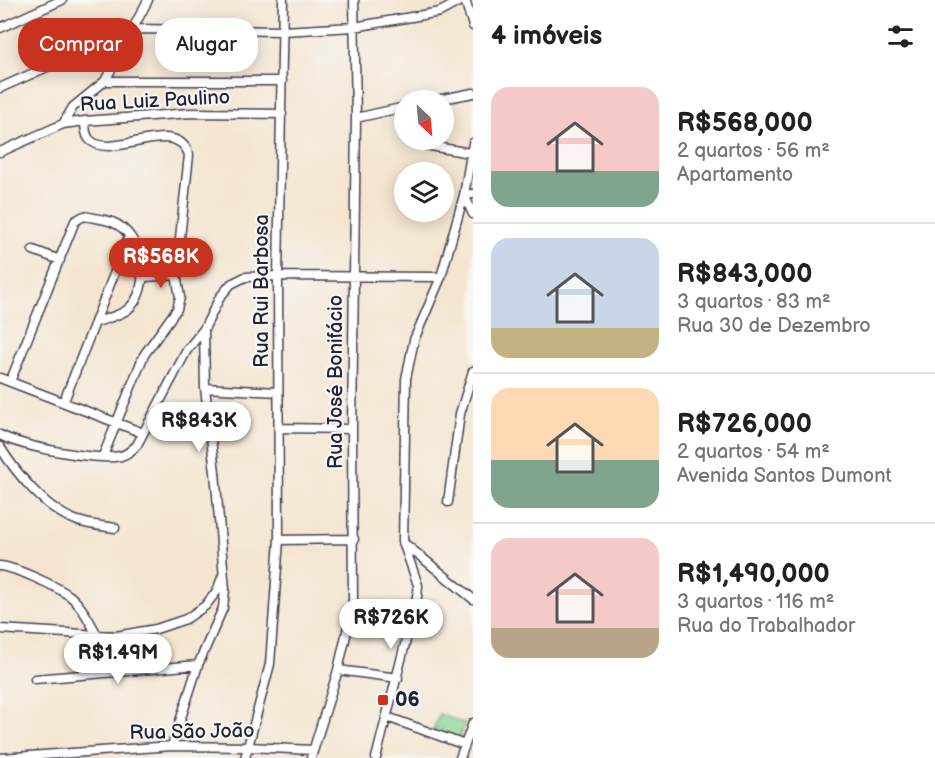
<!DOCTYPE html>
<html lang="pt">
<meta charset="utf-8">
<style>
body{margin:0;font-family:"Balsamiq Sans",sans-serif;background:#f6f6f6;color:#202124;height:100vh;display:flex;flex-direction:column;font-size:22px;white-space:nowrap}
*{box-sizing:border-box;margin:0}
p{font-size:20px;color:#757577}
.icon{flex:none;width:33px;height:33px;fill:none;stroke:currentColor;stroke-width:2;stroke-linecap:round;stroke-linejoin:round}
.map{position:relative;flex:1;overflow:hidden}
.drawer{display:flex;flex-direction:column;background:#fff;width:462px}
.drawer>*{flex:none}
.banner{position:absolute;left:18px;top:18px;width:364px;height:54px;display:flex;gap:12px}
.needle{width:39px;rotate:154deg}
.tools{position:absolute;left:394px;top:90px;display:grid;gap:12px}
.tools a{display:grid;place-items:center;width:60px;height:60px;border-radius:50%;background:#fff;box-shadow:0 3px 15px #0003;font-size:30px}
.price{position:absolute;translate:-50% -51px;padding:0 14px;border-radius:21px;background:#fff;color:#222;font-size:20px;line-height:39px;filter:drop-shadow(0 2px 3px #0008)}
.price::after{content:'';position:absolute;left:50%;top:36px;width:18px;height:14px;margin-left:-9px;background:inherit;clip-path:polygon(0 0,100% 0,50% 100%)}
.price.selected{background:#c8321e;color:#fff}
ul{padding:0;list-style:none}
li{display:flex;align-items:center;gap:18px;height:150px;padding:0 18px}
li+li{border-top:2px solid #e0e0e0}
li span{display:grid;place-items:center;flex:none;width:168px;height:120px;border-radius:18px;color:#555}
li>.icon{margin-inline-start:auto}
span .icon{width:72px;height:72px;fill:#fffc;stroke-width:1}
li b{font-size:26px}
h2{display:flex;justify-content:space-between;align-items:center;height:72px;padding:0 18px;font-size:26px}
.tag{padding:0 21px;border-radius:24px;background:#fff;box-shadow:0 3px 15px #0003;font-size:21px;line-height:54px}
.tag.selected{background:#c8321e;color:#fff}
main{display:flex;flex:1;min-height:0}
.map>svg:first-child{display:block}
</style>
<main>
<div class="map">
<svg width="473" height="758" viewBox="0 0 473 758">
<defs>
<pattern id="grass-tufts" width="24" height="20" patternUnits="userSpaceOnUse" patternTransform="scale(1.5)"><rect width="24" height="20" fill="#8ad693"/><path d="M3 7l-1-3M5 7V3M7 7l1-3M15 17l-1-3M17 17v-4M19 17l1-3" fill="none" stroke="#77b780"/></pattern>
</defs>
<rect width="100%" height="100%" fill="#f6f6f2"/>
<filter id="ink" filterUnits="userSpaceOnUse"><feTurbulence type="fractalNoise" baseFrequency=".0167" numOctaves="2"/><feDisplacementMap in="SourceGraphic" scale="12" xChannelSelector="R" yChannelSelector="G"/><feConvolveMatrix kernelMatrix="1 2 1 2 8 2 1 2 1" color-interpolation-filters="sRGB"/></filter>
<filter id="wash" filterUnits="userSpaceOnUse"><feTurbulence type="fractalNoise" baseFrequency=".008" numOctaves="4" result="noise"/><feDisplacementMap in="SourceGraphic" scale="24" xChannelSelector="R" yChannelSelector="G"/><feGaussianBlur stdDeviation="1.35" result="paint"/><feColorMatrix in="noise" values="0 0 0 0 0 0 0 0 0 0 0 0 0 0 0 0 0 1.4 0 .05"/><feComposite in="paint" operator="in"/></filter>
<g filter="url(#wash)">
<rect width="100%" height="100%" fill="#f4e5d0"/>
<!-- grass -->
<path fill="url(#grass-tufts)" stroke="#567c67" stroke-width="1.5" d="M439 714 465 724 459 740 433 731Z"/>
</g>
<g filter="url(#ink)">
<g fill="none" stroke-linecap="round" stroke-linejoin="round">
<!-- minor casing -->
<g stroke="#423f51" stroke-width="11">
<path id="minor" d="M465 0 473 26
M0 28 62 0
M105 81H282
M0 88 132 29 283 31 354 27 440 12 462 0
M437 100 473 93
M356 118 405 107
M85 121C85 126 85 134 89 139 110 163 176 114 189 155L176 275 180 297 177 309 144 355 103 456
M63 124 73 107 105 81 148 0
M423 140 425 145 470 153
M0 152 63 124 85 121 191 113 282 114
M473 194 464 195 473 214
M33 250 60 260
M144 277 176 275
M0 378 143 433
M10 382 75 221 84 216C93 218 104 219 112 222 143 234 154 289 127 310 118 316 106 319 96 322
M205 388 278 392
M64 401 129 236
M279 428 352 429
M0 435C23 447 96 461 121 456 128 454 132 450 137 445L187 350 204 329 220 297 231 284 245 277 278 276 441 277
M0 447C16 473 47 511 78 521 89 525 103 526 115 528
M448 502 460 414 473 371
M279 540 354 539
M404 543 473 599
M0 566C17 568 56 586 70 596 82 606 90 622 97 635
M0 629 116 636 156 629 186 619 205 606 217 591 223 575
M338 670 398 678
M35 679 198 665
M387 717 465 745
M172 746 198 665 223 608 225 590 215 472 205 388 204 329
M0 758 172 746 248 747 313 750
M245 758 270 664 279 540 278 276 283 0
M311 758 338 670 353 605 352 429 356 118 354 0
M376 758 417 597 418 585 403 542 406 379 414 340 441 277 464 195 473 143
M460 758 473 723"/>
</g>
<!-- minor -->
<use href="#minor" stroke="#fff" stroke-width="8"/>
</g>
</g>
<!-- markers -->
<rect fill="#c8321e" stroke="#f6f6f2" stroke-width="2" x="377" y="694" width="12" height="12" rx="3"/>
<g text-anchor="middle" dominant-baseline="central" stroke-width="4.5" stroke-linejoin="round" paint-order="stroke">
<!-- street labels -->
<g font-size="20" fill="#22223b" stroke="#f6f6f2">
<text transform="translate(155 101) rotate(-3)">Rua Luiz Paulino</text>
<text transform="translate(262 291) rotate(-90)">Rua Rui Barbosa</text>
<text transform="translate(336 382) rotate(-90)">Rua José Bonifácio</text>
<text transform="translate(192 732) rotate(-1)">Rua São João</text>
</g>
<!-- poi labels -->
<g font-size="20" font-weight="bold" fill="#22223b" stroke="#f6f6f2" text-anchor="start">
<text x="395" y="700">06</text>
</g>
</g>
</svg>
<div class="tools">
<a><svg class="needle" viewBox="-14 -14 28 28"><path d="M0-13l5 13h-10z" fill="#e53935"/><path d="M0 13l5-13h-10z" fill="#757577"/></svg></a>
<a><svg class="icon" aria-label="layers" viewBox="0 0 24 24"><path d="M12 4l9 5-9 5-9-5zM3 14l9 5 9-5"/></svg></a>
</div>
<b class="price selected" style="left:161px;top:289px">R$568K</b>
<b class="price" style="left:199px;top:453px">R$843K</b>
<b class="price" style="left:391px;top:650px">R$726K</b>
<b class="price" style="left:118px;top:685px">R$1.49M</b>
<div class="banner">
<a class="tag selected">Comprar</a>
<a class="tag">Alugar</a>
</div>
</div>
<section class="drawer">
<h2>4 imóveis<svg class="icon" aria-label="filters" viewBox="0 0 24 24"><path d="M4 7h16M4 17h16"/><circle cx="9" cy="7" r="2"/><circle cx="15" cy="17" r="2"/></svg></h2>
<ul>
<li><span style="background:linear-gradient(#f6c9c9 70%,#7fa58c 0)"><svg class="icon" aria-label="home" viewBox="0 0 24 24"><path d="M3 11l9-7 9 7M6 9v11h12V9"/></svg></span><div><b>R$568,000</b><p>2 quartos · 56 m²</p><p>Apartamento</p></div></li>
<li><span style="background:linear-gradient(#c9d6e8 75%,#c2b280 0)"><svg class="icon" aria-label="home" viewBox="0 0 24 24"><path d="M3 11l9-7 9 7M6 9v11h12V9"/></svg></span><div><b>R$843,000</b><p>3 quartos · 83 m²</p><p>Rua 30 de Dezembro</p></div></li>
<li><span style="background:linear-gradient(#ffd9b3 60%,#7fa58c 0)"><svg class="icon" aria-label="home" viewBox="0 0 24 24"><path d="M3 11l9-7 9 7M6 9v11h12V9"/></svg></span><div><b>R$726,000</b><p>2 quartos · 54 m²</p><p>Avenida Santos Dumont</p></div></li>
<li><span style="background:linear-gradient(#f6c9c9 75%,#b9a48a 0)"><svg class="icon" aria-label="home" viewBox="0 0 24 24"><path d="M3 11l9-7 9 7M6 9v11h12V9"/></svg></span><div><b>R$1,490,000</b><p>3 quartos · 116 m²</p><p>Rua do Trabalhador</p></div></li>
</ul>
</section>
</main>
